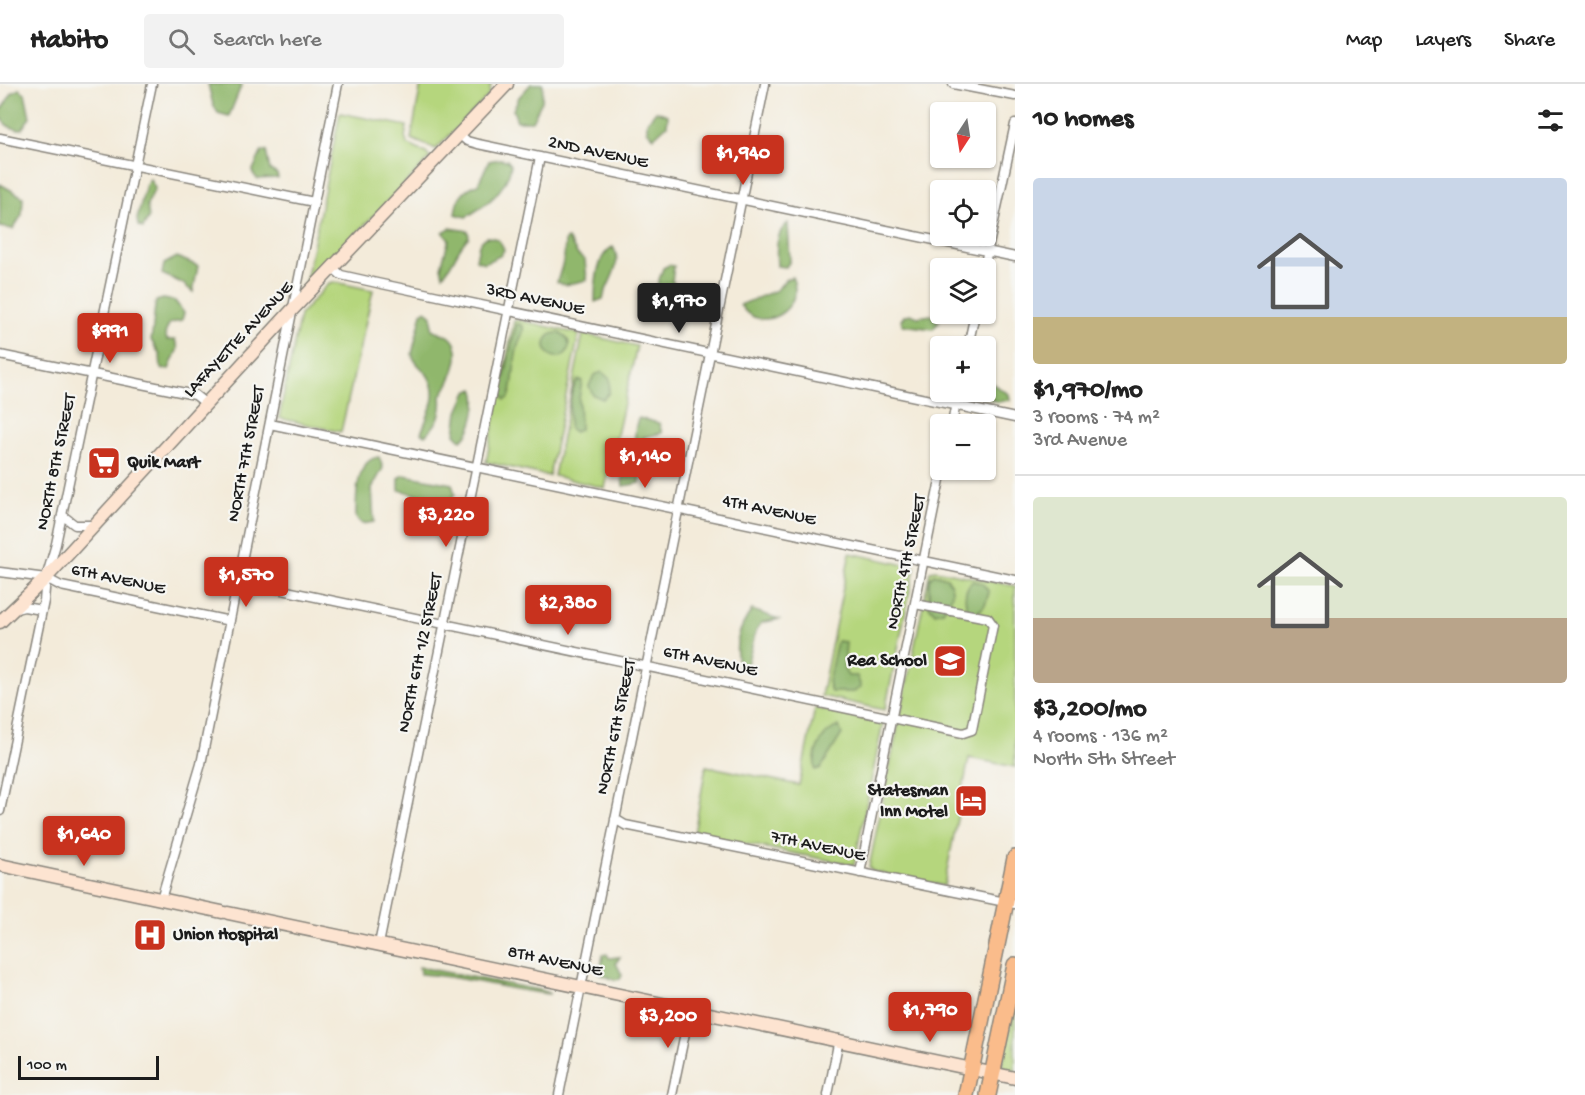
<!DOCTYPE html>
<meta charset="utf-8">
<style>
body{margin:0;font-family:"Gochi Hand",sans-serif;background:#f2f2f2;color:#222;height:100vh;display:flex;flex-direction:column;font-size:22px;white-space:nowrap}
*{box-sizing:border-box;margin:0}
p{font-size:20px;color:#767676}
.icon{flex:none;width:33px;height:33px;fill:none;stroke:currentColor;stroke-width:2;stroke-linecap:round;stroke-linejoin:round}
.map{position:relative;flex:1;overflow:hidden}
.side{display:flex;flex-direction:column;background:#fff;width:570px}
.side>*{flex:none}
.needle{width:39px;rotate:192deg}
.fabs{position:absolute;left:930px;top:18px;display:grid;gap:12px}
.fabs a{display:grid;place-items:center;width:66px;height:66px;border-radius:6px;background:#fff;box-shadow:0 2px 4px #0004;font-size:30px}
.scale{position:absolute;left:18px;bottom:15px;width:141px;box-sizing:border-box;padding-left:6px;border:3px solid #1c1c1c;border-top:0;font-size:16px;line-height:21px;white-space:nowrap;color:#1c1c1c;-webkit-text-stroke:4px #f6f6f2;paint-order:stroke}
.price{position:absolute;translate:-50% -51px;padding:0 14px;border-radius:6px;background:#c8321e;color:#fff;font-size:20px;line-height:39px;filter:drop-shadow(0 2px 3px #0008)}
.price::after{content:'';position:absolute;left:50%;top:36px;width:18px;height:14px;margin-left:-9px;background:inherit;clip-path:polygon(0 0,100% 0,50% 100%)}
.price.on{background:#222;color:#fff}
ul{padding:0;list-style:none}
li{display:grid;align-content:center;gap:12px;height:318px;padding:0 18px}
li+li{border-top:2px solid #e0e0e0}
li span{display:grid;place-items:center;height:186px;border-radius:6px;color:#555}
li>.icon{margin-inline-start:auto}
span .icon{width:108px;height:108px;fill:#fffc;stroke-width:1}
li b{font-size:26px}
h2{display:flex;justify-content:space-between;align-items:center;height:72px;padding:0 18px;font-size:26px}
header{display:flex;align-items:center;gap:36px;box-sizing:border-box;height:84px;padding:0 30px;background:#fff;border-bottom:2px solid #e0e0e0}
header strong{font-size:28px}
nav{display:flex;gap:33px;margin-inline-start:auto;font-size:21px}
.search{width:420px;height:54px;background:#f2f2f2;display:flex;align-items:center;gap:15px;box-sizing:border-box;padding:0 21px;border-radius:6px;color:#767676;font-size:22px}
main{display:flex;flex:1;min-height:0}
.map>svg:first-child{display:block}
</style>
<header>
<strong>Habito</strong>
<div class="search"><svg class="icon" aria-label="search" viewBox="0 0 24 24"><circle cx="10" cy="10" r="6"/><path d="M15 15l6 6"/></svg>Search here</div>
<nav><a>Map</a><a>Layers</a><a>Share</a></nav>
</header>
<main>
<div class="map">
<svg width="1015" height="1011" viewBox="0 0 1015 1011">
<rect width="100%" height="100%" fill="#f6f6f2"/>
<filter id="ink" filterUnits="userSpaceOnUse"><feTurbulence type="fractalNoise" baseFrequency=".0167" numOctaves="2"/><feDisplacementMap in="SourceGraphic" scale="12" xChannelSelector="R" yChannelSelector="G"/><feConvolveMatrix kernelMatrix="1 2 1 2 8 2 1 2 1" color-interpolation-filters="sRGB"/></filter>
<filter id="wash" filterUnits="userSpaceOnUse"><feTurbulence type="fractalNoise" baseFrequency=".008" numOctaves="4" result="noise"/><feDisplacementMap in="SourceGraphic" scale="24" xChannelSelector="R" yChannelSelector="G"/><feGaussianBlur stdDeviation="1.35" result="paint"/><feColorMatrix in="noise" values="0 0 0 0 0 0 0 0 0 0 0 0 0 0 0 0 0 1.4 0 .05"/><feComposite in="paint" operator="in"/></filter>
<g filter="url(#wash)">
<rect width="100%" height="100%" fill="#f3ebda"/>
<!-- green -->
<path fill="#b5d67d" stroke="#68794c" stroke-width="1.5" d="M421 0H491L489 11 436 65 411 55Z
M340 29 407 42 405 53 407 60 426 69 430 74 308 199 306 197Z
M334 198 373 206 341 348 279 334 300 231 329 199Z
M519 236 579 250 549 392 486 378 514 237Z
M583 250 637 262 605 404 554 392Z
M850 469 915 483 885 626 821 612Z
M936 486 1015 502V683L969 674 944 802 872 787 869 783 930 487Z
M815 624 883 639 854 781 694 750 706 682 799 701Z
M1015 920V988L1007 987 1002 981Z"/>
<!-- forest -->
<path fill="#90b76c" stroke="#566a44" stroke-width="1.5" d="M208 0H242L229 32 218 29 213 21Z
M531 0H543L542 17 532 37H517L513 26 519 13Z
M19 5 25 9 30 33 22 45C9 45 3 41 0 28L12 9Z
M656 27 668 31 667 41 654 53 647 47V38Z
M262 67H266L270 86 277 90 278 94 257 95 252 88Z
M500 75 507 76 511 81C507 106 487 121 466 133L455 130C457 113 462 106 478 100L489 77Z
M150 95 155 104 147 121 149 133 143 144 138 142 137 135 146 100Z
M0 100 23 113 22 131 13 145 0 143Z
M788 139 790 177 786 183 777 182C776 168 775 148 788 139Z
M450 144 468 147 469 153C456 165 454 180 443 191L441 183 449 155 443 148Z
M486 153C496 153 501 156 504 166L500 172 484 179 476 176 479 160Z
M568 155 578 171 585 176 587 196 565 201 557 198 564 175 565 156Z
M613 163C624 180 607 198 603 215L595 218C595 201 596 171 613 163Z
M177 173 198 182 193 208 182 199 162 190 164 180Z
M669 181 674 182 672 197 686 214 679 221 657 214 655 208 663 184Z
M792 193C807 222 762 254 740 221L777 206 786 195Z
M163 215 175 217 184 229 182 236 169 240 165 250 167 256H175L178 264 169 285H161L160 271 151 256C154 243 153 230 156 217Z
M426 226 432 232V245C437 248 446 250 450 253 467 267 450 299 441 312 443 328 438 341 425 351L421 349C429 328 441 309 426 289 420 282 414 279 412 270L422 229Z
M910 230 918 233 931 231 939 238 933 245 903 241 901 236 904 232Z
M519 240 523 242C525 250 518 257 517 265 513 281 515 298 509 314L505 316 501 309 516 241Z
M545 261a12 12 0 1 1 24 0a12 12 0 1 1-24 0Z
M602 288 610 295 609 309 603 315 593 311 589 302 594 291Z
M578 296 582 297 579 315 580 345 575 348 569 344C569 330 569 306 578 296Z
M986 296 1009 310 1010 316 998 318 974 309 986 308Z
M474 305C480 315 473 350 461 356L455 350 458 328 467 308Z
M639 334 659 339 662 349 644 353 640 399 623 402C620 386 631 373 634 357 636 348 634 341 639 334Z
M379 373 383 384 372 404 374 438 362 440 356 434C356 416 355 375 379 373Z
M404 391 452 400 455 410 447 419 399 406V394Z
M934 490 947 494C956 506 952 516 943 527L935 529 929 522V495Z
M972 497 982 499 989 508C986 521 983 528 969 531 965 519 962 508 972 497Z
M752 526 779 535 761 539 756 547 746 584H739C733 562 738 545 752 526Z
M837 557 846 558 844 585 848 592H857L861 603 854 608H831L828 598Z
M839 642 842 650 821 684 815 686C813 668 820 649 839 642Z
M607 870 609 874 620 873 616 879 622 891 620 895 615 896 600 890 603 871Z
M419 883 544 907 550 910C506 906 463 892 420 890Z"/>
</g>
<g filter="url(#ink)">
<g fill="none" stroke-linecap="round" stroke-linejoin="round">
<!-- street casing -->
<g stroke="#88847b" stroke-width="11">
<path id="street" d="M953 0 1015 12
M459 50 467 57 478 60 1015 173
M0 54 314 118
M332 183 341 191 377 199 1015 334
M984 184 1015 40
M968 262 975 230
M0 271 195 311 205 319
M270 340 1015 496
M952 340 958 308
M62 431 75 441H92
M0 488 46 494 61 502 230 537
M239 497 963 649 972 646 993 541 988 534 915 520
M16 525 24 523 42 526
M0 727 44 517 46 494 56 460 152 0
M615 735 625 741 1015 820
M860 789 942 386
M161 815 201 680 338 0
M379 860 540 73
M559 1011 765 0
M672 1011 690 925
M828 1011 839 955"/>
</g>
<!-- secondary casing -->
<g stroke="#88847b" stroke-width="15">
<path id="secondary" d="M0 538 46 494 293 225 507 0
M0 781 222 828
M228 829 1015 994"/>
</g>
<!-- highway casing -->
<g stroke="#88847b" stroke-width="18">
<path id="highway" d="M966 1011 1015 774
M988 1011 1015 881"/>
</g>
<!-- street -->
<use href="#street" stroke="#fff" stroke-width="8"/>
<!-- secondary -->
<use href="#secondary" stroke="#fde4d1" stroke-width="12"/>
<!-- highway -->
<use href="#highway" stroke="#fabc8b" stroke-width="15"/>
</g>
</g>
<!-- icons -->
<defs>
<g id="supermarket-square" transform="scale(1.725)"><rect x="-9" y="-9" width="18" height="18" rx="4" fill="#c8321e" stroke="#f6f6f2"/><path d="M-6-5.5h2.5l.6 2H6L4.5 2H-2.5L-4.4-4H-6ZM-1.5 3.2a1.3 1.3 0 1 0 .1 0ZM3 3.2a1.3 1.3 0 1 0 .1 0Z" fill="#fff"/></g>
<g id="school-square" transform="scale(1.725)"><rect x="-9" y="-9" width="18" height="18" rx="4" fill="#c8321e" stroke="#f6f6f2"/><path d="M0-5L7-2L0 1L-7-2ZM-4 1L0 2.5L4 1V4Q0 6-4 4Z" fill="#fff"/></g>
<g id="hotel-square" transform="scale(1.725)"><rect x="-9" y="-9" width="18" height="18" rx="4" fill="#c8321e" stroke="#f6f6f2"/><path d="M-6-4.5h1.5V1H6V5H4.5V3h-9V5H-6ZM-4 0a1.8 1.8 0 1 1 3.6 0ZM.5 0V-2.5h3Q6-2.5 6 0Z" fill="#fff"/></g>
<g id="hospital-square" transform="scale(1.725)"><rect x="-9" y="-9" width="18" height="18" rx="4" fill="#c8321e" stroke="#f6f6f2"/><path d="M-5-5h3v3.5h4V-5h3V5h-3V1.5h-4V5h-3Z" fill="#fff"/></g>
</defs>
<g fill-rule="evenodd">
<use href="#supermarket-square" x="104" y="379"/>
<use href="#school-square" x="950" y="577"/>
<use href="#hotel-square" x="971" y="717"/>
<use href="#hospital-square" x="150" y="851"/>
</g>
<g text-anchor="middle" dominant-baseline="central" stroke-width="4.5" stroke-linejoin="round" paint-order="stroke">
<!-- street labels -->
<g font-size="18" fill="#1c1c1c" stroke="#f6f6f2">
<text transform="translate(598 69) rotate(12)">2ND AVENUE</text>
<text transform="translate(535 216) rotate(12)">3RD AVENUE</text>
<text transform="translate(239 256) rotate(-47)">LAFAYETTE AVENUE</text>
<text transform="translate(247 370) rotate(-79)">NORTH 7TH STREET</text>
<text transform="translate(57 378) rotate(-78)">NORTH 8TH STREET</text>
<text transform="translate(769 427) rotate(12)">4TH AVENUE</text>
<text transform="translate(907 478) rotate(-78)">NORTH 4TH STREET</text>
<text transform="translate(118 496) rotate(12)">6TH AVENUE</text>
<text transform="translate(421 569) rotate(-78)">NORTH 6TH 1/2 STREET</text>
<text transform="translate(710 578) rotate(12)">6TH AVENUE</text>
<text transform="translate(617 643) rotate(-78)">NORTH 6TH STREET</text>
<text transform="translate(818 763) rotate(12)">7TH AVENUE</text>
<text transform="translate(555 878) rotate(12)">8TH AVENUE</text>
</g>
<!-- poi labels -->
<g font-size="18" font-weight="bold" fill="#1c1c1c" stroke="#f6f6f2" text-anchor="start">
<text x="127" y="379">Quik Mart</text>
<text x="927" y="577" text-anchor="end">Rea School</text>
<text x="948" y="707" text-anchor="end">Statesman<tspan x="948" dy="21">Inn Motel</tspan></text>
<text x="173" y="851">Union Hospital</text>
</g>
</g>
</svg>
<div class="fabs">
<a><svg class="needle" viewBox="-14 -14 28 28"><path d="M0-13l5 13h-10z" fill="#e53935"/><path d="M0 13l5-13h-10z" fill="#767676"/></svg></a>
<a><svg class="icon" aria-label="locate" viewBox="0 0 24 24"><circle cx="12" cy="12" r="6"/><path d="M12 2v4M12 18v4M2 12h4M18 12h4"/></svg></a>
<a><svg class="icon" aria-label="layers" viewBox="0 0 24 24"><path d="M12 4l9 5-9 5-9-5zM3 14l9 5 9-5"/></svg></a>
<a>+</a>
<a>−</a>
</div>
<div class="scale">100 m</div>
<b class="price" style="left:743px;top:102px">$1,940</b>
<b class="price on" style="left:679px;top:250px">$1,970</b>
<b class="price" style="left:110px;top:280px">$991</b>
<b class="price" style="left:645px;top:405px">$1,140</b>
<b class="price" style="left:446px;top:464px">$3,220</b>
<b class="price" style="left:246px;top:524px">$1,570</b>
<b class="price" style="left:568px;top:552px">$2,380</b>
<b class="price" style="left:84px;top:783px">$1,640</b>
<b class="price" style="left:930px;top:959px">$1,790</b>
<b class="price" style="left:668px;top:965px">$3,200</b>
</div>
<section class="side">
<h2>10 homes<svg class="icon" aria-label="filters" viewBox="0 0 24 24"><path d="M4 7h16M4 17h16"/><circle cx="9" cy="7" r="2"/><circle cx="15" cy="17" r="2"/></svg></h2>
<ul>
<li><span style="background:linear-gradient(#c9d6e8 75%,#c2b280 0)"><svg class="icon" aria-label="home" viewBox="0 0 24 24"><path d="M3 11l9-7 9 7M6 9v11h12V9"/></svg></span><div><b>$1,970/mo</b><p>3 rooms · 74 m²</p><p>3rd Avenue</p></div></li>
<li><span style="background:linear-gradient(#dfe7d0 65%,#b9a48a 0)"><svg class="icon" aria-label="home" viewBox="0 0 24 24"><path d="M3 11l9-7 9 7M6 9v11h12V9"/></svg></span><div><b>$3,200/mo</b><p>4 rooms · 136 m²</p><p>North 5th Street</p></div></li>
</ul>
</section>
</main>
